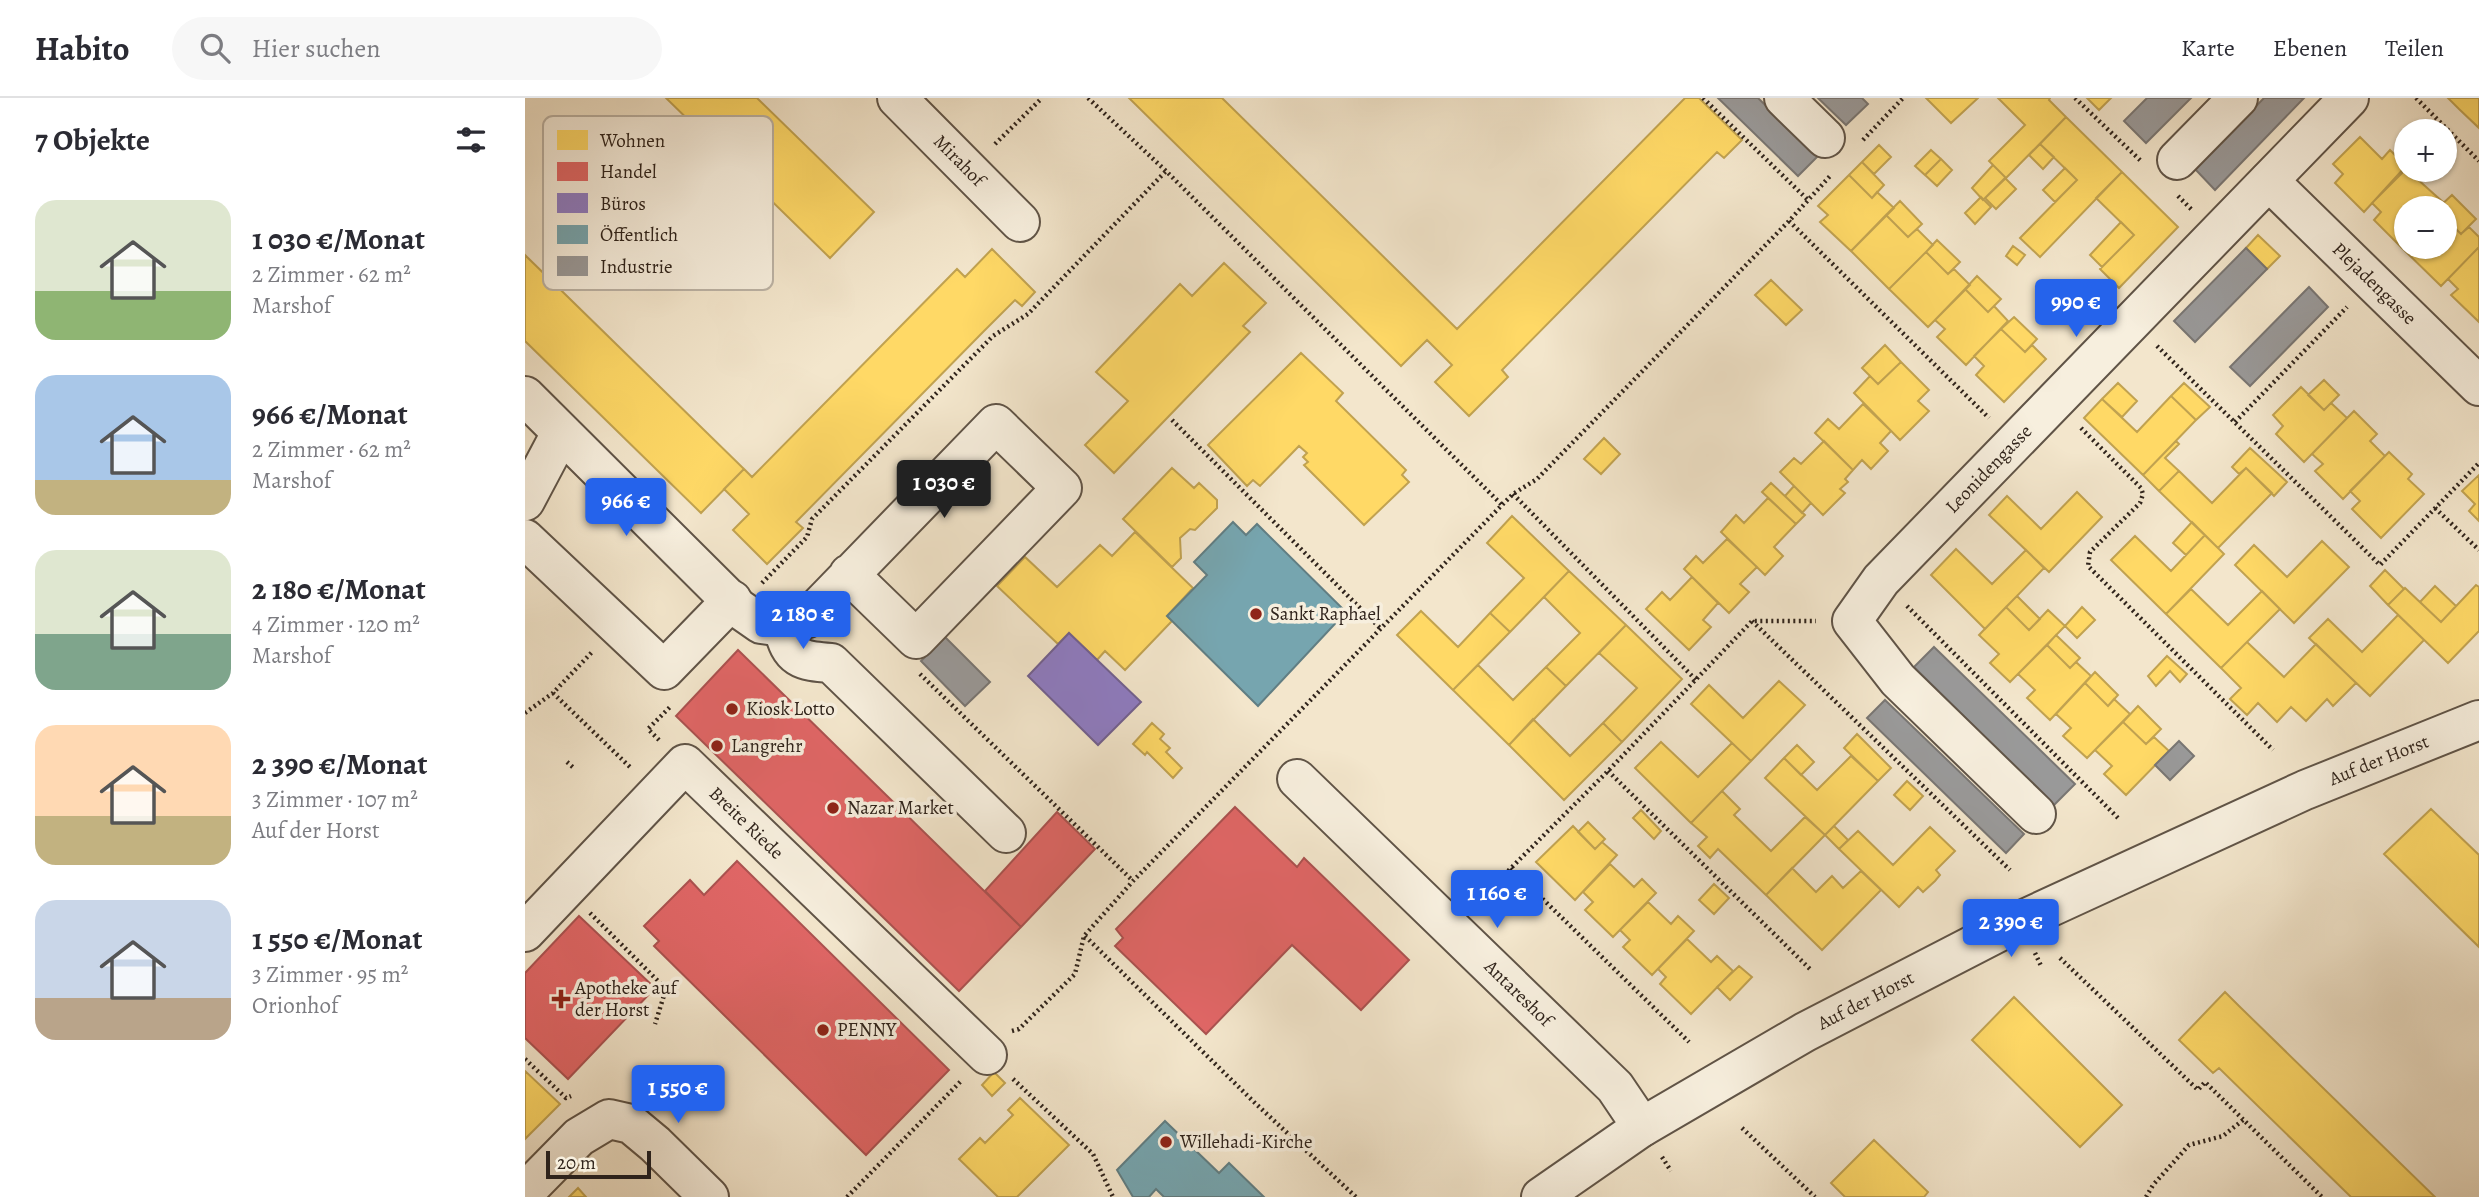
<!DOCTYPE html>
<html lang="de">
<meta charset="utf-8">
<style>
body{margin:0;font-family:Alegreya,serif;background:#f7f7f7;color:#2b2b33;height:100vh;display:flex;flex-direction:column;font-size:26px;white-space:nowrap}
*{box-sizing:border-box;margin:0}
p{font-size:23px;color:#7c7c81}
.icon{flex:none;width:38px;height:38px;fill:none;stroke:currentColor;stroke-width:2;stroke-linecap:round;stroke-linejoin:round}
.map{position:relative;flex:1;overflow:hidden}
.sheet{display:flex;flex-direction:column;background:#fff;width:525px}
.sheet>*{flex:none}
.tools{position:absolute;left:1869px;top:21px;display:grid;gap:14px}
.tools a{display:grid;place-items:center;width:63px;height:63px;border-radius:50%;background:#fff;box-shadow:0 2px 5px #0004;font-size:35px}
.scale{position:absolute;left:21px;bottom:18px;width:105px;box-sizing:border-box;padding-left:7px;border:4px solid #2f231b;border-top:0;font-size:19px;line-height:24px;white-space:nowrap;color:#2f231b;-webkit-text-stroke:5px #f7efde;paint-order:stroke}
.price{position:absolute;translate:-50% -60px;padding:0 16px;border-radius:7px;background:#2563eb;color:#fff;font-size:23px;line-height:46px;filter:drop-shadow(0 2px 4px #0008)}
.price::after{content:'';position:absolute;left:50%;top:42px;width:21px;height:16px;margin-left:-10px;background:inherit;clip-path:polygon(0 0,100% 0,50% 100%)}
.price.on{background:#222;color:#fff}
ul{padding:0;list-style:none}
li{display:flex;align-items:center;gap:21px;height:175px;padding:0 35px}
li span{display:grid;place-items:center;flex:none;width:196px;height:140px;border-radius:21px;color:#555}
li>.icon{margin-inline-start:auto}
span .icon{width:84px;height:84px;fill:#fffc;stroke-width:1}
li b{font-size:30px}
h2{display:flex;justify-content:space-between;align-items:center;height:84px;padding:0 35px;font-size:30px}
header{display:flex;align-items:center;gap:42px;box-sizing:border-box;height:98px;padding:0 35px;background:#fff;border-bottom:2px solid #e1e1e2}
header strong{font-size:33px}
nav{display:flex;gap:38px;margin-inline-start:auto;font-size:24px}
.search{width:490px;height:63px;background:#f7f7f7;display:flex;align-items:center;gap:18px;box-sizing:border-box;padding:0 24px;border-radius:38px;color:#7c7c81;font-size:26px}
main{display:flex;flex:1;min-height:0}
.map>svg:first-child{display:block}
</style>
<header>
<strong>Habito</strong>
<div class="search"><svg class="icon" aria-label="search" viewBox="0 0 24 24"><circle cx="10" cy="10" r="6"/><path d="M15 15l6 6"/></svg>Hier suchen</div>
<nav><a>Karte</a><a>Ebenen</a><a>Teilen</a></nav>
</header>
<main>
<section class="sheet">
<h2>7 Objekte<svg class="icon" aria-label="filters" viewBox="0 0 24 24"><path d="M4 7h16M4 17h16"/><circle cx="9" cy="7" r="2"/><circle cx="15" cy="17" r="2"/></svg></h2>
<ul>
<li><span style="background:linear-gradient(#dfe7d0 65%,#8fb573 0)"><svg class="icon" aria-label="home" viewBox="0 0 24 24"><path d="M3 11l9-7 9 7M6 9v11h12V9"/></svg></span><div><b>1 030 €/Monat</b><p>2 Zimmer · 62 m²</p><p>Marshof</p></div></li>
<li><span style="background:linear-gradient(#a9c7e8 75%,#c2b280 0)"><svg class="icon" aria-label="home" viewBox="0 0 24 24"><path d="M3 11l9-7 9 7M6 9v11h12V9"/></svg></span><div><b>966 €/Monat</b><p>2 Zimmer · 62 m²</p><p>Marshof</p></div></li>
<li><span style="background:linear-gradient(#dfe7d0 60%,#7fa58c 0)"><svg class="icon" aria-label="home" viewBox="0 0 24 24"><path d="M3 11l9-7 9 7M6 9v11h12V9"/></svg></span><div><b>2 180 €/Monat</b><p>4 Zimmer · 120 m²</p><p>Marshof</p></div></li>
<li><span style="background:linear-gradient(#ffd9b3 65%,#c2b280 0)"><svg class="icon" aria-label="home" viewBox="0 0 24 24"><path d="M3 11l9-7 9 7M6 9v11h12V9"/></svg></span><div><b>2 390 €/Monat</b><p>3 Zimmer · 107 m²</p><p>Auf der Horst</p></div></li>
<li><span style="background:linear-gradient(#c9d6e8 70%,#b9a48a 0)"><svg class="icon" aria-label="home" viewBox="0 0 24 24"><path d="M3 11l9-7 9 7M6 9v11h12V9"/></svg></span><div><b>1 550 €/Monat</b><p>3 Zimmer · 95 m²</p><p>Orionhof</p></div></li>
</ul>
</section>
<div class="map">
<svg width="1954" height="1099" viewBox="0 0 1954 1099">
<rect width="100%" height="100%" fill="#f3e6cc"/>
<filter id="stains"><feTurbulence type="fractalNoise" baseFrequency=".00286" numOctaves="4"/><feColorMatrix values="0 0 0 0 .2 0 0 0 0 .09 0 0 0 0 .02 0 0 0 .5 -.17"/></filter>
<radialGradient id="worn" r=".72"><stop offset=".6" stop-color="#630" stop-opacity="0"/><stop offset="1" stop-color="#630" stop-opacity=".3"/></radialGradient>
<!-- homes -->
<path fill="#ffd966" stroke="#c1a250" stroke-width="2" d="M141 0H232L349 114 305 160Z
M604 0H697L932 231 1160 0H1174L1217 42 1199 60 1192 54 977 272 983 279 944 318 910 284 927 267 902 242 876 268Z
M1401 0H1453L1426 25Z
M1473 0H1525L1524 2 1541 19 1481 80 1464 63 1500 27Z
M1562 0H1586L1574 12Z
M1923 0H1954V30L1934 11Z
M1541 19 1597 74 1515 159 1495 140 1552 82 1515 46Z
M1835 39 1857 61 1865 52 1881 68 1839 114 1810 85 1818 76 1808 66Z
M1515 46 1529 59 1518 71 1504 57Z
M1354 47 1366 59 1349 76 1337 64Z
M1406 52 1416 61 1400 77 1390 68Z
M1416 61 1427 72 1412 88 1400 77Z
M1337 64 1359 87 1347 100 1324 77Z
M1468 67 1481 80 1458 102 1447 90Z
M1540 70 1552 82 1530 104 1518 92Z
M1881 71 1919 105 1913 110H1881V143L1876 149 1849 122 1856 114 1847 105Z
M1597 74 1653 129 1594 190 1575 171 1609 137 1571 100Z
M1324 77 1347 100 1352 94 1369 110 1326 153 1295 124 1303 117 1293 108Z
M1480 80 1491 91 1471 111 1460 100Z
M1927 97 1951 121 1936 136 1920 120V110H1913Z
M1456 99 1466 109 1450 126 1440 115Z
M1375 103 1397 126 1383 139 1361 117Z
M1361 117 1383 139 1392 131 1408 147 1364 191 1326 153Z
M1920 120 1936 136 1944 129 1954 139V149L1916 188 1876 149 1881 143V149H1920Z
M1596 124 1609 137 1577 169 1565 157Z
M1733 137 1755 158 1742 171 1721 150Z
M1412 142 1435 164 1423 176 1401 154Z
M1488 148 1500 157 1492 167 1481 158Z
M1954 149V224L1926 197 1933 191 1923 181Z
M467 151 510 194 497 208 490 202 458 234 271 424 278 430 242 466 208 432 224 416 199 391 219 371 227 379 432 171 440 179Z
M1401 154 1423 176 1429 171 1445 187 1403 229 1364 191Z
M0 157 219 371 176 415 0 243Z
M699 165 741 205 718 228 725 234 589 375 560 347 603 303 571 274 655 186 667 198Z
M1452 178 1476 201 1463 214 1440 191Z
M1246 182 1277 212 1261 227 1230 197Z
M1525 190 1541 199 1533 214 1517 205Z
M1440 191 1463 214 1469 208 1483 223 1441 267 1412 239 1420 231 1410 222Z
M1489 219 1512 241 1500 254 1476 231Z
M1476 231 1500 254 1507 247 1521 261 1479 304 1451 277 1459 268 1449 258Z
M1360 247 1376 264 1353 286 1337 270Z
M776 255 818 295 811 303 881 372 877 377 884 384 839 427 779 367 783 364 778 359 782 355 774 348 735 388 728 382 722 388 683 347Z
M1376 264 1404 292 1393 303 1404 313 1375 342 1329 295 1345 278 1353 286Z
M1799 282 1814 297 1799 312 1783 297Z
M1593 285 1612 303 1597 319 1577 301Z
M1659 285 1685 309 1671 322 1646 298Z
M1776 289 1799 312 1806 305 1822 320 1779 364 1751 336 1758 328 1748 317Z
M1646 298 1671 322 1618 377 1559 320 1577 301 1612 334Z
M1338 306 1366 333 1355 345 1363 353 1346 371 1337 362 1328 372 1290 335 1303 321 1314 331Z
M1829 313 1852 336 1845 343 1860 358 1818 401 1790 373 1798 366 1787 356Z
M1079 340 1095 356 1076 376 1059 361Z
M1299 343 1328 372 1320 381 1323 384 1315 391 1320 395 1298 417 1255 374 1269 360 1276 366Z
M1651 343 1654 346 1640 360 1654 373 1634 393 1618 377Z
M1725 350 1762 384 1749 398 1721 370 1714 376 1707 369Z
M1864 354 1887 376 1883 381 1899 396 1856 440 1827 411 1835 403 1825 393Z
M647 370 669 390 674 385 692 402V410L670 432 665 431 655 440 656 460 647 469 598 421Z
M1721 370 1747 395 1693 450 1634 393 1654 373 1687 405Z
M1954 377V423L1944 413 1950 406 1937 393Z
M1246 385 1280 417 1271 426 1237 394Z
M1269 388 1286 405 1277 415 1260 398Z
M1552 394 1577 419 1524 474 1464 417 1482 398 1516 431Z
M1243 400 1271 426 1249 449 1258 458 1240 477 1196 434 1211 417 1219 425Z
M987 418 1044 473 985 534 965 515 999 480 962 445Z
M1667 424 1680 437 1661 457 1648 445Z
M610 434 668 490 642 518 647 523 600 572 580 553 572 562 544 535 533 546 472 488 500 459 532 489 575 447 587 458Z
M1680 437 1699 456 1641 516 1586 462 1610 438 1646 473Z
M1202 441 1232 469 1215 486 1224 494 1204 515 1159 471 1171 458 1178 465Z
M1797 443 1824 469 1769 525 1710 467 1729 447 1762 479Z
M1431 451 1467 486 1501 452 1519 470 1460 531 1406 477Z
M1860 472 1879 491 1863 507 1845 488Z
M1044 473 1101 527 1041 588 1021 569 1055 535 1019 499Z
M1167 479 1193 505 1178 522 1186 529 1164 552 1121 511 1137 494 1145 502Z
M1951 487 1954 489V533L1923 565 1863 507 1880 490 1916 524Z
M1910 488 1931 508 1916 524 1895 504Z
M1666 491 1703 527 1737 493 1755 511 1696 570 1641 516Z
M1492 498 1515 521 1504 532 1481 509Z
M1481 509 1504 532 1523 512 1540 528 1485 584 1465 565 1474 556 1454 537Z
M1557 509 1570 522 1552 540 1540 528Z
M896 513 933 549 965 515 985 534 928 592 872 537Z
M1873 517 1899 542 1845 598 1784 540 1803 521 1837 554Z
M1101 527 1157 581 1097 644 1078 625 1112 590 1074 555Z
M1531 537 1555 560 1545 570 1522 547Z
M1722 544 1759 579 1791 546 1831 585 1808 608 1802 601 1781 623 1766 609 1752 624 1733 605 1722 617 1705 601 1716 590 1696 570Z
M1522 547 1545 570 1551 564 1566 578 1525 622 1502 600 1510 592 1493 576Z
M1642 558 1662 576 1655 584 1645 573 1631 588 1623 578Z
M953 567 988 602 1021 569 1041 588 984 647 928 592Z
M1570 574 1593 597 1583 608 1560 585Z
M1254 583 1280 607 1226 663 1166 606 1184 587 1218 620Z
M1560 585 1583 608 1589 601 1605 616 1562 660 1538 638 1546 630 1531 616Z
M1613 608 1636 631 1621 646 1598 624Z
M1008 621 1045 658 1078 625 1097 644 1039 702 984 647Z
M1598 624 1621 646 1629 639 1644 653 1601 697 1579 676 1587 668 1570 652Z
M627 625 639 636 635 641 645 650 641 654 657 670 648 680 622 654 620 657 608 646Z
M1332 636 1366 670 1353 683 1319 650Z
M1136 644 1173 679 1207 645 1226 663 1166 725 1110 670Z
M1272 647 1289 664 1276 677 1259 660Z
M1326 658 1353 683 1300 737 1240 680 1259 660 1292 692Z
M1382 683 1398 698 1385 712 1369 697Z
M1197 693 1215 711 1209 717 1246 753 1280 719 1300 737 1241 797 1193 751 1185 760 1173 748 1182 739 1166 725Z
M1906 711 1954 757V849L1859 756Z
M1116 712 1136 733 1129 741 1108 720Z
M1063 724 1080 741 1070 751 1053 734Z
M1048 728 1070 751 1077 744 1092 757 1050 802 1011 764Z
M1309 728 1323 742 1314 751 1300 737Z
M1405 729 1430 753 1411 772 1415 777 1410 783 1398 794 1393 789 1374 809 1314 751 1333 733 1368 767Z
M1085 766 1109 789 1117 781 1131 795 1088 839 1060 812 1068 804 1058 794Z
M1267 770 1291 794 1307 778 1318 790 1336 773 1356 792 1297 852 1241 797Z
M1189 786 1204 800 1189 816 1174 802Z
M1123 804 1146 826 1153 818 1169 833 1127 877 1098 849 1105 842 1095 832Z
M1162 841 1186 864 1192 858 1208 873 1166 916 1135 886 1141 879 1133 871Z
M1214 868 1227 879 1205 902 1192 889Z
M1700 894 1714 908 1910 1099H1826L1694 970 1688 975 1654 942Z
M1489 899 1597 1007 1555 1049 1447 942Z
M0 973 35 1006 0 1041Z
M469 974 480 985 467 998 457 987Z
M495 1000 544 1047 492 1099H473L434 1061 455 1040 460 1045 488 1017 483 1012Z
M1349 1042 1403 1094 1399 1099H1320L1306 1085Z
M53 1090 61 1099H44Z"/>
<!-- shops -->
<path fill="#e06666" stroke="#ab5250" stroke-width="2" d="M213 552 496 829 434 893 151 618Z
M710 709 772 769 779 760 884 862 836 912 767 847 681 936 590 848 598 840 591 831Z
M532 714 570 751 496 829 460 793Z
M212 763 424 972 341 1057 129 848 134 843 119 828 165 782 179 797Z
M54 818 130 890 43 981 0 940V875Z"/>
<!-- offices -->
<path fill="#8e7cc3" stroke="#726191" stroke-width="2" d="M544 535 616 604 573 647 503 578Z"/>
<!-- public -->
<path fill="#76a5af" stroke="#617e83" stroke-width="2" d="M708 424 721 437 732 426 821 514 733 608 642 518 682 477 669 464Z
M640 1023 694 1075 704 1065 739 1099H639L631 1091 624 1099H608L592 1072Z"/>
<!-- industry -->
<path fill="#999" stroke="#797673" stroke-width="2" d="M1193 0H1233L1293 58 1273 78Z
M1293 0H1337L1343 6 1321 27Z
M1622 0H1666L1621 45 1599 23Z
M1739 0H1779L1690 92 1670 71Z
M1721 150 1742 171 1670 244 1649 223Z
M1784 189 1803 209 1725 288 1705 269Z
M420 539 465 584 440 608 396 563Z
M1409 549 1550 686 1529 707 1389 569Z
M1360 602 1499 736 1481 755 1342 620Z
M1654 643 1669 658 1645 682 1630 667Z"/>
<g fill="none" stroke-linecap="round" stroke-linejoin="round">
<!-- minor casing -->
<g stroke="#605447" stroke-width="42">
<g id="minor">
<path id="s1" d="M372 0 495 124"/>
<path d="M1259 0 1300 40"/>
<path d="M1652 62 1713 0"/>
<path id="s2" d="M1744 83 1954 288"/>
<path d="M0 298 213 510 236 526 258 529 283 520 471 326 537 390 391 541 324 476"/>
<path d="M0 403 36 335"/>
<path d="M0 441 139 572 207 502"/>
<path d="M258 529C265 561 276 563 306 565L481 735"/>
<path id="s3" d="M772 681 1090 989 1117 1029"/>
<path id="s4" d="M1511 716 1373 582 1327 523 1356 482 1824 0"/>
<path id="s5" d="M0 834 160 666 462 957"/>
<path d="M0 1094 54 1039 84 1021 106 1026 130 1046 184 1099"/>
<path id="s6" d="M1016 1099 1117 1029 1280 934 1495 823 1780 692 1954 622"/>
</g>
</g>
<!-- path -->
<path stroke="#2f231b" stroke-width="4.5" stroke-dasharray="2 3.5" stroke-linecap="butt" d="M563 0 641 73 977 407
M1178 0 1284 103
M1550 0 1616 63
M1891 0 1954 63
M1338 42 1378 0
M470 46 517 0
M1653 98 1667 112
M1264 123 1464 320
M1632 248 1855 467 1954 365
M647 322 856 531
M1710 324 1822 209
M1556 330 1616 390 1618 396 1615 405 1565 454 1563 468 1748 652
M988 396 1171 582
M1910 410 1954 452
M237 485 282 439 287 421 468 238 503 216 641 73
M1382 508 1594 721
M1227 523 1485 772
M395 576 608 783
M28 595 106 670
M0 615 28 595 68 553
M134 642 123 631 145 609
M42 664 50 671
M1083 673 1287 873
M986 770 1164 944
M952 804 1083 673 1227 523H1291
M65 815 141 891 130 926
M560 838 730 1005 831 1099
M1510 855 1517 870
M1535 860 1673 992 1680 984 1797 1099
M487 933 494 931 550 876 559 838 608 783 977 407 988 396 1012 381 1264 123 1306 77
M0 961 41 1000 46 998
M488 981 568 1056 588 1099
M1217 1030 1290 1099
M1137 1059 1146 1073
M322 1099 437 982
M1621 1099 1628 1087 1664 1047 1698 1038 1718 1022"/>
<!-- minor -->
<use href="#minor" stroke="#f7efde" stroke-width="38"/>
</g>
<!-- markers -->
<g fill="#8f2418" stroke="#f7efde" stroke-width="2.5">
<circle cx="731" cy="516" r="7"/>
<circle cx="207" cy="611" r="7"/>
<circle cx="192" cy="648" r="7"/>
<circle cx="308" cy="710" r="7"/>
<path d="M32.5 890.5h7v7h7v7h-7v7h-7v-7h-7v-7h7z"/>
<circle cx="298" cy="932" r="7"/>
<circle cx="641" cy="1044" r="7"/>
</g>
<g text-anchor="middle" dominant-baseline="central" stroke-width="7" stroke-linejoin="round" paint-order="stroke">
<!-- street labels -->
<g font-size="19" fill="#2f231b" stroke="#f7efde">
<text stroke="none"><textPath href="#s1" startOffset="88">Mirahof</textPath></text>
<text stroke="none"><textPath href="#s2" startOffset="147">Plejadengasse</textPath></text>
<text stroke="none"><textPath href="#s4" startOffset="472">Leonidengasse</textPath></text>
<text stroke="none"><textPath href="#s6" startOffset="947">Auf der Horst</textPath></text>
<text stroke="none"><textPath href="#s5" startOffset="317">Breite Riede</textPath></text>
<text stroke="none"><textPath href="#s3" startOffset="308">Antareshof</textPath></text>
<text stroke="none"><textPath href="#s6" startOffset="380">Auf der Horst</textPath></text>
</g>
<!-- poi labels -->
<g font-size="19" fill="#2f231b" stroke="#f7efde" text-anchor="start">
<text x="745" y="516">Sankt Raphael</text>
<text x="221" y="611">Kiosk Lotto</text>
<text x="206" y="648">Langrehr</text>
<text x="322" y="710">Nazar Market</text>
<text x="50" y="890">Apotheke auf<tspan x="50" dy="22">der Horst</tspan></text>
<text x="312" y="932">PENNY</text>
<text x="655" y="1044">Willehadi-Kirche</text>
</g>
</g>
<!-- legend -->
<rect x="18" y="18" width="230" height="174" rx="10" fill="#f7efde" stroke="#bbb2a4" stroke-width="2"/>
<rect x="32" y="32" width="31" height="20" fill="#ffd966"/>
<rect x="32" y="64" width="31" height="19" fill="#e06666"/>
<rect x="32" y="95" width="31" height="20" fill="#8e7cc3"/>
<rect x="32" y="127" width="31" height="19" fill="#76a5af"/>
<rect x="32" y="158" width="31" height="20" fill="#999"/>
<g font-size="19" fill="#2f231b">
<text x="75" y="49">Wohnen</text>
<text x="75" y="80">Handel</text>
<text x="75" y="112">Büros</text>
<text x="75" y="143">Öffentlich</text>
<text x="75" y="175">Industrie</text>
</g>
<rect width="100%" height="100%" filter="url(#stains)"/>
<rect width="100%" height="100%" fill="url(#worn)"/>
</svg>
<div class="tools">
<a>+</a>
<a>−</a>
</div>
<div class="scale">20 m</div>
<b class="price" style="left:1551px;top:241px">990 €</b>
<b class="price on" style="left:419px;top:422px">1 030 €</b>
<b class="price" style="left:101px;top:440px">966 €</b>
<b class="price" style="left:278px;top:553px">2 180 €</b>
<b class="price" style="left:972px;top:832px">1 160 €</b>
<b class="price" style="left:1486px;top:861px">2 390 €</b>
<b class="price" style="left:153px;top:1027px">1 550 €</b>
</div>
</main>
